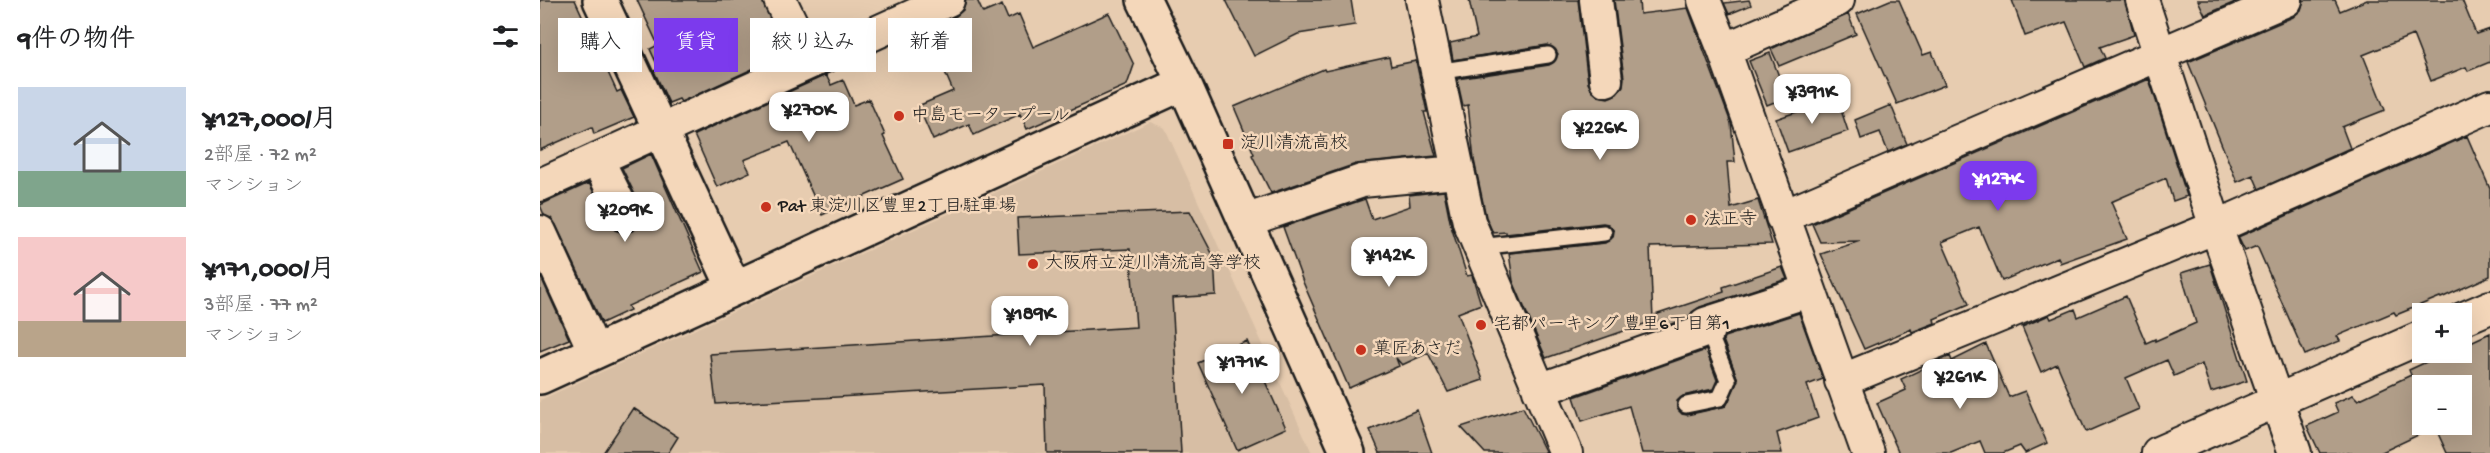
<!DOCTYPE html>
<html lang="ja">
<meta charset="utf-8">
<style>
body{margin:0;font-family:"Gochi Hand","Klee One",sans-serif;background:#f2f2f2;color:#202124;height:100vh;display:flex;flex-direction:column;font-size:22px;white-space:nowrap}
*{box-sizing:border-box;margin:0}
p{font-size:20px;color:#757577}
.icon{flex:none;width:33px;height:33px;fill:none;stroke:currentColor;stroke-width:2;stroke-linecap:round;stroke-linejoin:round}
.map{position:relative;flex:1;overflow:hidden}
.sheet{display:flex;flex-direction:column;background:#fff;width:540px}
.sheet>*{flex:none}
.banner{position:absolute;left:18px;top:18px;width:570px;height:54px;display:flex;gap:12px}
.buttons{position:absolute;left:1872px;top:303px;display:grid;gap:12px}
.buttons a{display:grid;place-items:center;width:60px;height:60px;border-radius:0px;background:#fff;box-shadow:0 6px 24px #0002;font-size:30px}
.price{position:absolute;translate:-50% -51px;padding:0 14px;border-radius:12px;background:#fff;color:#222;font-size:20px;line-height:39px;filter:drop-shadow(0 2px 3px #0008)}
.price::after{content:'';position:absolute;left:50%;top:36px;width:18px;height:14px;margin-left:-9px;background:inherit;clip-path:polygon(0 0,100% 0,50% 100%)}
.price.current{background:#7c3aed;color:#fff}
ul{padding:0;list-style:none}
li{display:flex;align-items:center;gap:18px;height:150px;padding:0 18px}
li span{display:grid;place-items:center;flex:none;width:168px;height:120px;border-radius:0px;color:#555}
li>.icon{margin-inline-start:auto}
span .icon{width:72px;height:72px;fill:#fffc;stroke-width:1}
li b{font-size:26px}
h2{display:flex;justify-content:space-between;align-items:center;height:72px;padding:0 18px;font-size:26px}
.pill{padding:0 21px;border-radius:0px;background:#fff;box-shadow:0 6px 24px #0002;font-size:21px;line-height:54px}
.pill.current{background:#7c3aed;color:#fff}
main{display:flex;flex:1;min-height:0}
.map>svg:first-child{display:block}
</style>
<main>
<section class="sheet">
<h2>9件の物件<svg class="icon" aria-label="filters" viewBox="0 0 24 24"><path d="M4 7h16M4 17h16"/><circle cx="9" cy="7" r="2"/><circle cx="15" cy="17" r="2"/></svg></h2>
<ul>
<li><span style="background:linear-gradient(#c9d6e8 70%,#7fa58c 0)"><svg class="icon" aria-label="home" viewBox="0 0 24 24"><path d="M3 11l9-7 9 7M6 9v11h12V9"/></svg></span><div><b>¥127,000/月</b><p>2部屋 · 72 m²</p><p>マンション</p></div></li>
<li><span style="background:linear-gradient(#f6c9c9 70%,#b9a48a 0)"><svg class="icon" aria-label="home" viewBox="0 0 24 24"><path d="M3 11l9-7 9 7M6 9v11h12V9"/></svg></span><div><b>¥171,000/月</b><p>3部屋 · 77 m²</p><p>マンション</p></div></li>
</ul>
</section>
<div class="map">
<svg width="1950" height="453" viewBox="0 0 1950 453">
<rect width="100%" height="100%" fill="#e7ccb0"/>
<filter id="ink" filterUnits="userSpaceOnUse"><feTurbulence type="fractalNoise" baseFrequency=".0167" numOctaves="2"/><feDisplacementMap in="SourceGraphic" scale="12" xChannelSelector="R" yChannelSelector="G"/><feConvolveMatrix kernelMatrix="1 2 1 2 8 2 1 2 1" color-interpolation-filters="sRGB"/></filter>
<g filter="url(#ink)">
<!-- built -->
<path fill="#d7bea4" d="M610 122 625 128 772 453H0V400Z"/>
<!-- building -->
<path fill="#b19e89" stroke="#1c1c1c" stroke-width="1.5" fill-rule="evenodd" d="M0 0H35L77 92 81 90 94 117 54 134 52 127 0 150Z
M97 0H222L244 49 236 53 238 57 141 102 139 99 129 103 114 71 119 69 110 49 118 45Z
M426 0H437L443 13 462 5 468 19 479 14 493 47 569 13 594 65 587 85 487 129 480 114 434 135 429 124 393 140 378 106 413 91 387 30 416 16 423 10Z
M686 0H811L815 25 758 34 714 56Z
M929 0H1038L1048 83 1052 91 1058 96 1068 98 1077 94 1083 86 1084 78 1074 0H1099L1100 14 1148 8 1191 123 1195 162H1187L1191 208 1218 200 1232 244 1110 247 1113 321 1006 358 973 281 969 253 1065 243 1073 237 1074 231 1068 224 1063 223 966 234V232L953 233 946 217 934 160 928 105 923 106 917 79 1009 65 1014 62 1018 54 1015 49 1007 45 913 60 910 43 937 37Z
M1209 0 1211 5 1189 14 1184 3Z
M1350 0H1359L1383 55 1392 52 1405 85 1357 104 1317 14Z
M1472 0H1585L1594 35 1560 47 1565 58 1545 67 1526 22 1485 36Z
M1658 0H1700L1665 15Z
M1764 0H1795L1800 11 1827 0H1922L1936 34 1950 29V62L1928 71 1926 67 1891 81 1873 35 1823 55 1845 110 1802 127 1810 148 1719 189 1713 175 1697 182 1648 62 1753 17 1761 10Z
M1308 14 1316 34 1239 66 1231 49Z
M1230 53 1247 97 1227 105 1209 61Z
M849 57 851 66 876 61 887 112H884L896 156 816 164 731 193 712 155 714 154 694 107 784 69 785 71Z
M286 75 291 85 303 80 314 105 329 99 345 135 343 136 363 179 282 215 249 142 204 160 210 172 177 187 154 135Z
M1609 79 1647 196 1633 201 1626 178 1571 202 1587 239 1520 263 1518 257 1462 281 1439 227 1402 242 1429 304 1394 319 1395 323 1372 332 1371 329 1324 349 1281 254 1320 241 1280 242 1272 224Z
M1297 98 1308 131 1248 152 1236 119Z
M1351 105 1367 144 1348 152 1340 132 1321 139 1315 120Z
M1927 136 1950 189V276L1901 298 1900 297 1856 315 1854 312 1797 336 1800 341 1765 355 1717 246 1705 251 1698 237Z
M111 154 163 272 88 306 90 310 62 323 16 225 11 218 4 215 0 205 49 183 69 223 75 230 83 233 92 231 100 224 103 215 101 207 82 168Z
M904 191 911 226 927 276 932 275 941 304 918 313 943 380 908 392 888 353 862 365 856 358 859 366 809 388 763 282 743 227 825 199 832 219 870 206 869 195Z
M650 211 674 257 676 295 632 298 641 453H507L505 385 176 404 170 354 596 327 590 249 479 254 477 218Z
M1670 264 1707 381 1671 392 1662 364 1634 376 1627 360 1586 378 1599 409 1546 432 1517 364 1501 372 1482 327 1509 315 1511 319 1535 309 1538 317 1586 296 1606 343 1615 339V341L1656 323 1641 273Z
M1242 267 1247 279 1160 307 1152 312 1149 318 1121 328 1115 315 1184 292 1183 287Z
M0 275 29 339 0 351Z
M1259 313 1283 379 1267 385 1278 418 1237 433 1242 453H1102L1089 406 1042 421 1034 397 1166 350 1177 380 1173 389 1143 396 1137 401V408L1142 414 1147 415 1186 406 1198 380 1183 340 1184 337Z
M1950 333V453H1907L1895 427 1840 453H1780L1767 426 1798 412 1794 403 1813 395 1818 400 1871 375 1869 370 1908 352H1922V346ZM1882 386H1922V424H1882Z
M707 341 746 428 697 450 658 363Z
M1446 344 1469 397 1485 391 1507 443 1485 453 1480 446 1463 453H1445L1440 441 1411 453H1359L1337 403 1366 390 1361 379 1410 356 1412 361Z
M983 407 1006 453H945L921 427Z
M93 408 138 437 128 453H63Z
M877 410 892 453H840L830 430Z"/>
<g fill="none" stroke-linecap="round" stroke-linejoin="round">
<!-- service casing -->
<g stroke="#1c1c1c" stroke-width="20">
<path id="service" d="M896 72 1008 55
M939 247 1064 233
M1146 405 1180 398 1188 380 1168 330"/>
</g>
<!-- minor casing -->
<g stroke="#1c1c1c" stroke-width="36">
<path id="minor" d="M240 0 270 62
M882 0 929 222 1026 453
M1056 0 1066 80
M1164 0 1184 50 1328 453
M1602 0 1676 227 1755 453
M1184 50 1298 0
M57 159 85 215
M0 185 408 0
M1242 217 1746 0
M705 221 822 181 917 172
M0 232 55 352
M1922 319 1950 307
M1301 381 1676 227 1950 106
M999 390 1168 330 1165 324 1268 291
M1618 453 1882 337"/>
</g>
<!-- tertiary casing -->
<g stroke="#1c1c1c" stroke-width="38">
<path id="tertiary" d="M60 0 194 288
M604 0 644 83 808 453
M0 377 644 83"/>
</g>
<!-- service -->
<use href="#service" stroke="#f4d7ba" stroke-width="15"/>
<!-- minor -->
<use href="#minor" stroke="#f4d7ba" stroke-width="32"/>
<!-- tertiary -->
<use href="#tertiary" stroke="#f4d7ba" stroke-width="33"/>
</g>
</g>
<!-- markers -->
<g fill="#c8321e" stroke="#f4d7ba" stroke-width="2">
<circle cx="359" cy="116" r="6"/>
<rect x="682" y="138" width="12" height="12" rx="3"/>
<circle cx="226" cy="207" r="6"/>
<circle cx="1151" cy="220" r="6"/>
<circle cx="493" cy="264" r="6"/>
<circle cx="941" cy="325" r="6"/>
<circle cx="821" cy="350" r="6"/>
</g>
<g text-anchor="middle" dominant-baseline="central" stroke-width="5" stroke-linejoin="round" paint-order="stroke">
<!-- poi labels -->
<g font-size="18" fill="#1c1c1c" stroke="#f4d7ba" text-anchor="start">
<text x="371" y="116">中島モータープール</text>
<text x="700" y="144">淀川清流高校</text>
<text x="238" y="207">Pat 東淀川区豊里2丁目駐車場</text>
<text x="1163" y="220">法正寺</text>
<text x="505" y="264">大阪府立淀川清流高等学校</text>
<text x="953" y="325">宅都パーキング 豊里6丁目第1</text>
<text x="833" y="350">菓匠あさだ</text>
</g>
</g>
</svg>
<div class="buttons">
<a>+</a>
<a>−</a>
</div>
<b class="price" style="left:1272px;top:125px">¥391K</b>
<b class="price" style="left:269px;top:143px">¥270K</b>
<b class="price" style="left:1060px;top:161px">¥226K</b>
<b class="price current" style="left:1458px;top:212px">¥127K</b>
<b class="price" style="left:85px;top:243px">¥209K</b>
<b class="price" style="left:849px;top:288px">¥142K</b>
<b class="price" style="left:490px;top:347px">¥189K</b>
<b class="price" style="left:702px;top:395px">¥171K</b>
<b class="price" style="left:1420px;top:410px">¥261K</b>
<div class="banner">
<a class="pill">購入</a>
<a class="pill current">賃貸</a>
<a class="pill">絞り込み</a>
<a class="pill">新着</a>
</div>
</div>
</main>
